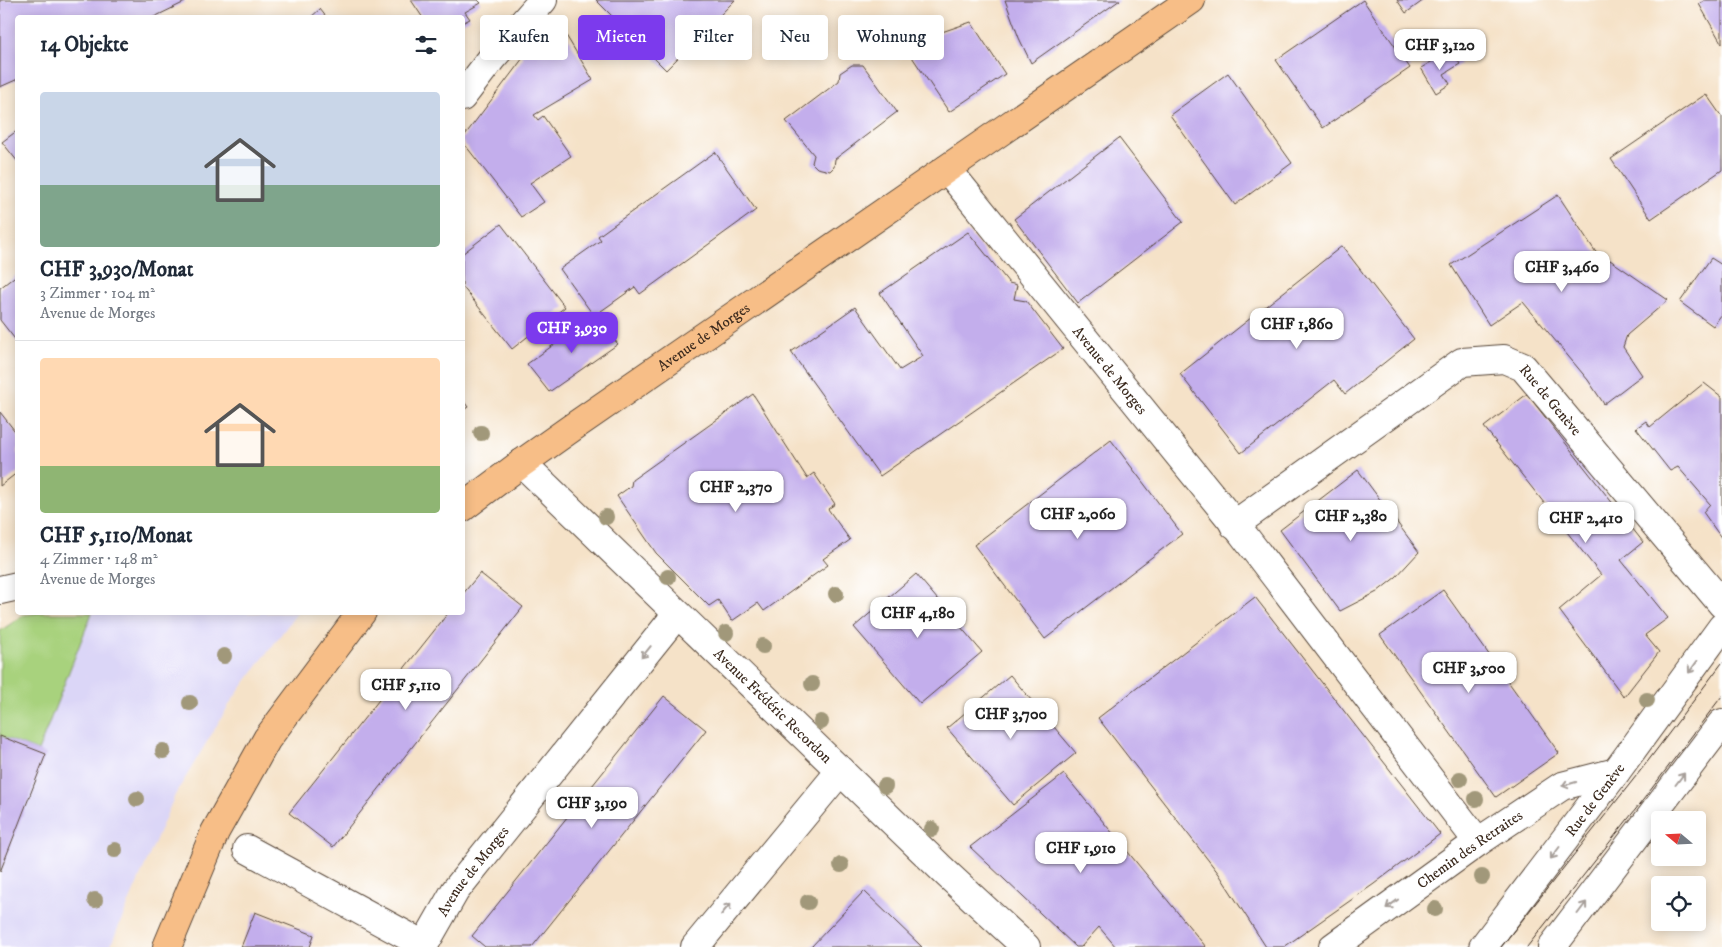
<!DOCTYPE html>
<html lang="de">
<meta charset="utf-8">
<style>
body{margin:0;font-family:"IM FELL DW Pica",serif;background:#f2f2f3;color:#1f2937;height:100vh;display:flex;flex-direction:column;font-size:19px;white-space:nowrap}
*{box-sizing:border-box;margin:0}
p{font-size:16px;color:#747a83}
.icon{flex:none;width:28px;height:28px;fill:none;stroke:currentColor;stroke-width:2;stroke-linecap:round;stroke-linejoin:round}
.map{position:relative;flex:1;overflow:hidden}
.details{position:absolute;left:15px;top:15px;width:450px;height:600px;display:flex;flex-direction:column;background:#fff;border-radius:5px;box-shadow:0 2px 12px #0003}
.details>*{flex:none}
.top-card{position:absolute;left:480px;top:15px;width:475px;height:45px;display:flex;gap:10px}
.needle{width:32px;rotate:289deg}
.tools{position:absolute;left:1651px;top:811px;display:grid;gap:10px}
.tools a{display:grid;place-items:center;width:55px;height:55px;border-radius:5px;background:#fff;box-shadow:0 2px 12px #0003;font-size:25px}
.price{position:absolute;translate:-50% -42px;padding:0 11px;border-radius:10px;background:#fff;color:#222;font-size:16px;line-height:32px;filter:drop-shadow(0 1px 2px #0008)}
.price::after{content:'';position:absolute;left:50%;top:30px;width:15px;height:11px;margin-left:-8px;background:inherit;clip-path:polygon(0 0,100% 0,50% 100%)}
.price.on{background:#7c3aed;color:#fff}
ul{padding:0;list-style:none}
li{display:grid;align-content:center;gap:10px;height:265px;padding:0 25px}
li+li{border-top:1px solid #e0e1e3}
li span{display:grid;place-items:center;height:155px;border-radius:5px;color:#555}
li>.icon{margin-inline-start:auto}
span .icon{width:90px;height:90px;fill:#fffc;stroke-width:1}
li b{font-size:21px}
h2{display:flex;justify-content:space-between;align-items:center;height:60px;padding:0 25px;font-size:21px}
.tag{padding:0 18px;border-radius:5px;background:#fff;box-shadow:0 2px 12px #0003;font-size:18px;line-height:45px}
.tag.on{background:#7c3aed;color:#fff}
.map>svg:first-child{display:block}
</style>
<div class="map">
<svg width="1722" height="947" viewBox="0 0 1722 947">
<rect width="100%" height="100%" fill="#fff"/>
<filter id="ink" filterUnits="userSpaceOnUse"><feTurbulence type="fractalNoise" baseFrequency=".02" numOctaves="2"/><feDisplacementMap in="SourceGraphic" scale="10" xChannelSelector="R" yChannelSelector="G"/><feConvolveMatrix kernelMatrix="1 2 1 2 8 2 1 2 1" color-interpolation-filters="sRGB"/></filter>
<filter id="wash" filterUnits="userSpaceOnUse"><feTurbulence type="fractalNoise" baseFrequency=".0096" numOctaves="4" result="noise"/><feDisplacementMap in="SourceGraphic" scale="20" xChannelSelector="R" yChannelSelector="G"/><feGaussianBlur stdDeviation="1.12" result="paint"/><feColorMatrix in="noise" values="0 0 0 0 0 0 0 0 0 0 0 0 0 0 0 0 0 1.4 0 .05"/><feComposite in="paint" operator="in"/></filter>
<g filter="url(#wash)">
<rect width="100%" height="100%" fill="#f5e2c8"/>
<!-- built -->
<path fill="#dbd6f7" d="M40 613H297L232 700 175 795 110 947H0V631L24 615Z"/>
<!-- green -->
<path fill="#a8d27d" stroke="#727e4e" d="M40 613H92L38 751 0 736V631L24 615Z"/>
<g id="blocks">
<!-- building -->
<path fill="#c3aeec" d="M0 0H184L185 2 152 18H18V79L0 87Z
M411 0H478L481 3 465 12 470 19 462 23V18H423Z
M596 0H735L666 70Z
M1005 0H1120L1031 63 1019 38Z
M1363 0 1410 68 1323 128 1276 60Z
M1397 0H1424L1406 13Z
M1705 0H1722V44L1699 4Z
M320 9 327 18H310Z
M971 22 1005 74 949 112 904 45Z
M561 27 593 80 534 115 538 120 543 116 571 156 530 183 544 202 521 217 462 141V139L523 58 518 49Z
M1451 50 1460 64 1444 74 1450 84 1436 93 1421 68Z
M852 65H863L897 112 835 159 834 167 830 171 817 168 812 163 814 155 786 121 839 81 840 73Z
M1228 73 1292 163 1235 205 1170 115Z
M1706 94 1722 117V170L1651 219 1611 159Z
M18 130V162L2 142Z
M1119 138 1183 222 1078 303 1014 219Z
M715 152 756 210 640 294 635 287 594 316 560 269 601 240 598 236Z
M1558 195 1597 254 1566 275 1573 284 1610 260 1668 300 1627 335 1623 347 1642 375 1604 404 1588 380 1523 302 1489 325 1451 265Z
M501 224 565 307 512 349 462 286V254Z
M968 232 1009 283 1017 285 1014 299 1026 301 1063 349 880 476 791 352 855 307 900 370 923 356 880 293Z
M1342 246 1414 339 1345 394 1334 380 1241 453 1180 374Z
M1711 258 1722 265V314L1713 326 1680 302Z
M18 274V343L0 320V288Z
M594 316 618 344 549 392 527 364Z
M1704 383 1722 397V539L1703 512 1710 504 1678 467 1670 471 1636 428 1646 421 1650 427Z
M753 394 807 478 814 473 835 504 828 509 850 540 823 559 828 565 764 611 758 603 732 621 718 600 709 606 656 553 617 496 631 486 632 480Z
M1527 394 1643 542 1621 560 1668 618 1645 635 1659 652 1624 697 1559 610 1601 575 1484 427Z
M462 399 468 407 462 411Z
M0 412 18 435V472L0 486Z
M1111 440 1182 534 1045 639 974 545Z
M1358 470 1419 552 1396 577 1377 592 1340 611 1280 530Z
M480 573 523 607 333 847 289 813 449 612H462V595Z
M916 574 982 652 920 704 854 627Z
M1443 590 1559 753 1496 797 1380 635Z
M1255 597 1440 834 1374 884 1284 947H1266L1219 874 1098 718Z
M1010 675 1076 753 1013 805 947 728Z
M664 696 706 730 532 947H485L472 936Z
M0 736 46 754 0 872Z
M1064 774 1150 879 1206 947H1116L1099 927 1081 947H1076L970 847Z
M864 891 922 947H811Z
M255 912 314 935 310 947H241Z"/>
</g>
</g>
<g filter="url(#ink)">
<use href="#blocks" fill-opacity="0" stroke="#574638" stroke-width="1"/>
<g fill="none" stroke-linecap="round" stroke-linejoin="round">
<!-- minor casing -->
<g stroke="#574638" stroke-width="30">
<g id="minor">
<path d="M462 97 492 58 543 0"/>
<path id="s1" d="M947 169 1242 533 1478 842"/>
<path id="s2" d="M522 463 947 874 1026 947"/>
<path id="s3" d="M1234 525 1462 362 1504 359 1523 367 1722 604"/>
<path d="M0 590 18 586"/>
<path d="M247 849 424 945"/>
<path id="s4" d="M423 947 455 891 677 614"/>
<path d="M695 947 841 770"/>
<path id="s5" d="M1333 947 1478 842 1562 786 1616 772"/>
<path id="s6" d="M1483 947 1616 772 1722 627"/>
<path d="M1552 947 1722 723"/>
</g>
</g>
<!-- major casing -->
<g stroke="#574638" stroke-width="30">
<g id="major">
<path id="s7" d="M462 508 522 463 573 427 1191 0"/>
<path d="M167 947 215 832 267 739 362 612"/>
</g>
</g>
<!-- minor -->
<use href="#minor" stroke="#fff" stroke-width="28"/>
<!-- major -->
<use href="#major" stroke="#f7be87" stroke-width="28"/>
<!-- tram -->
<path stroke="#3b2a1e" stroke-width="1" d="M1501 947 1648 761 1722 663
M1527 947 1643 800 1722 696"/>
</g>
<!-- trees -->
<g fill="#a1987a">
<circle cx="481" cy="433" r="8"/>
<circle cx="606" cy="517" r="8"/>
<circle cx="668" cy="577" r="8"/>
<circle cx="836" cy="594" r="8"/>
<circle cx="726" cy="633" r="8"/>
<circle cx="763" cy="646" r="8"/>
<circle cx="224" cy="656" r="8"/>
<circle cx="812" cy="684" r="8"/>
<circle cx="1647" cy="700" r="8"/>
<circle cx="190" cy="703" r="8"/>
<circle cx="821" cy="722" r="8"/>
<circle cx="163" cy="751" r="8"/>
<circle cx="1460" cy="779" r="8"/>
<circle cx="885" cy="786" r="8"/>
<circle cx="137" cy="799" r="8"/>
<circle cx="1476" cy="799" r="8"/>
<circle cx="932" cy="829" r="8"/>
<circle cx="115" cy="850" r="8"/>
<circle cx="841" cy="865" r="8"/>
<circle cx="1482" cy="877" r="8"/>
<circle cx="95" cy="900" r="8"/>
<circle cx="808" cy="902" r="8"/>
<circle cx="1435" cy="909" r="8"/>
</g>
<!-- one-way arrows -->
<defs><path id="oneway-shaft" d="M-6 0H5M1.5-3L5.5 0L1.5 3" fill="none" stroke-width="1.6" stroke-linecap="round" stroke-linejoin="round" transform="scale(1.25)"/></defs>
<g stroke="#a79f9a">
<use href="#oneway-shaft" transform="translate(646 652) rotate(129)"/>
<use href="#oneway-shaft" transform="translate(1693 667) rotate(126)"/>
<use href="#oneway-shaft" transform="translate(1680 779) rotate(-53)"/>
<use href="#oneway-shaft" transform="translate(1569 784) rotate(164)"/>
<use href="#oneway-shaft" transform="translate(1555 853) rotate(127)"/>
<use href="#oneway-shaft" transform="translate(1392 904) rotate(144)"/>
<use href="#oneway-shaft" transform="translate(1582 908) rotate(-53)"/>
<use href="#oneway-shaft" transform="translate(726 909) rotate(-50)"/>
</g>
</g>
<g text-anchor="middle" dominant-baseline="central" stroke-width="5" stroke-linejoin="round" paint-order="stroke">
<!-- street labels -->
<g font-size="15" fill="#3b2a1e" stroke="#fff">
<text stroke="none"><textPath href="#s7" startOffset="296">Avenue de Morges</textPath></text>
<text stroke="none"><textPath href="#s1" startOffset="259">Avenue de Morges</textPath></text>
<text stroke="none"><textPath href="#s3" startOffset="386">Rue de Genève</textPath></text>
<text stroke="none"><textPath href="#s2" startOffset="349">Avenue Frédéric Recordon</textPath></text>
<text stroke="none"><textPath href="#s6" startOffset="185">Rue de Genève</textPath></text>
<text stroke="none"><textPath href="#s5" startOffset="168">Chemin des Retraites</textPath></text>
<text stroke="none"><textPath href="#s4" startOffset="91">Avenue de Morges</textPath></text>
</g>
</g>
</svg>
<div class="tools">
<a><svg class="needle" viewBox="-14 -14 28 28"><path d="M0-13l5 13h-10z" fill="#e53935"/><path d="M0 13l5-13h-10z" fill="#747a83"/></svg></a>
<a><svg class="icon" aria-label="locate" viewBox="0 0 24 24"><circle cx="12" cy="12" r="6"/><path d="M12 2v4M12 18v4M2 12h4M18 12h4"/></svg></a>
</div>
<b class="price" style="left:1440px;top:71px">CHF 3,120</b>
<b class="price" style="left:1562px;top:293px">CHF 3,460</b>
<b class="price" style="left:1297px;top:350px">CHF 1,860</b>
<b class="price on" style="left:572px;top:354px">CHF 3,930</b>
<b class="price" style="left:736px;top:513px">CHF 2,370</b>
<b class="price" style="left:1078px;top:540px">CHF 2,060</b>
<b class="price" style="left:1351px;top:542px">CHF 2,380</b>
<b class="price" style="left:1586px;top:544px">CHF 2,410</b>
<b class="price" style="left:918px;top:639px">CHF 4,180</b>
<b class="price" style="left:1469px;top:694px">CHF 3,500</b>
<b class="price" style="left:406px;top:711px">CHF 5,110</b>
<b class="price" style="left:1011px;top:740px">CHF 3,700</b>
<b class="price" style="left:592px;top:829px">CHF 3,190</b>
<b class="price" style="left:1081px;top:874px">CHF 1,910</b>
<div class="top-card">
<a class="tag">Kaufen</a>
<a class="tag on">Mieten</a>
<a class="tag">Filter</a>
<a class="tag">Neu</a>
<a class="tag">Wohnung</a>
</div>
<section class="details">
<h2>14 Objekte<svg class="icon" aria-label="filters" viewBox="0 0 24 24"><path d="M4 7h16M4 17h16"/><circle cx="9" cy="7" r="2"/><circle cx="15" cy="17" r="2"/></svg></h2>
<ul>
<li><span style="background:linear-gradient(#c9d6e8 60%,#7fa58c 0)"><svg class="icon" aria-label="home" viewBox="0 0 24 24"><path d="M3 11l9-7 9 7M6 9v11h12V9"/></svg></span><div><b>CHF 3,930/Monat</b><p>3 Zimmer · 104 m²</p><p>Avenue de Morges</p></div></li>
<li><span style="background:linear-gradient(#ffd9b3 70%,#8fb573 0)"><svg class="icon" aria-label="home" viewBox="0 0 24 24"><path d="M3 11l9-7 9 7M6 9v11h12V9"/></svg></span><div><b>CHF 5,110/Monat</b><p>4 Zimmer · 148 m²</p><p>Avenue de Morges</p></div></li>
</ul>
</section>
</div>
